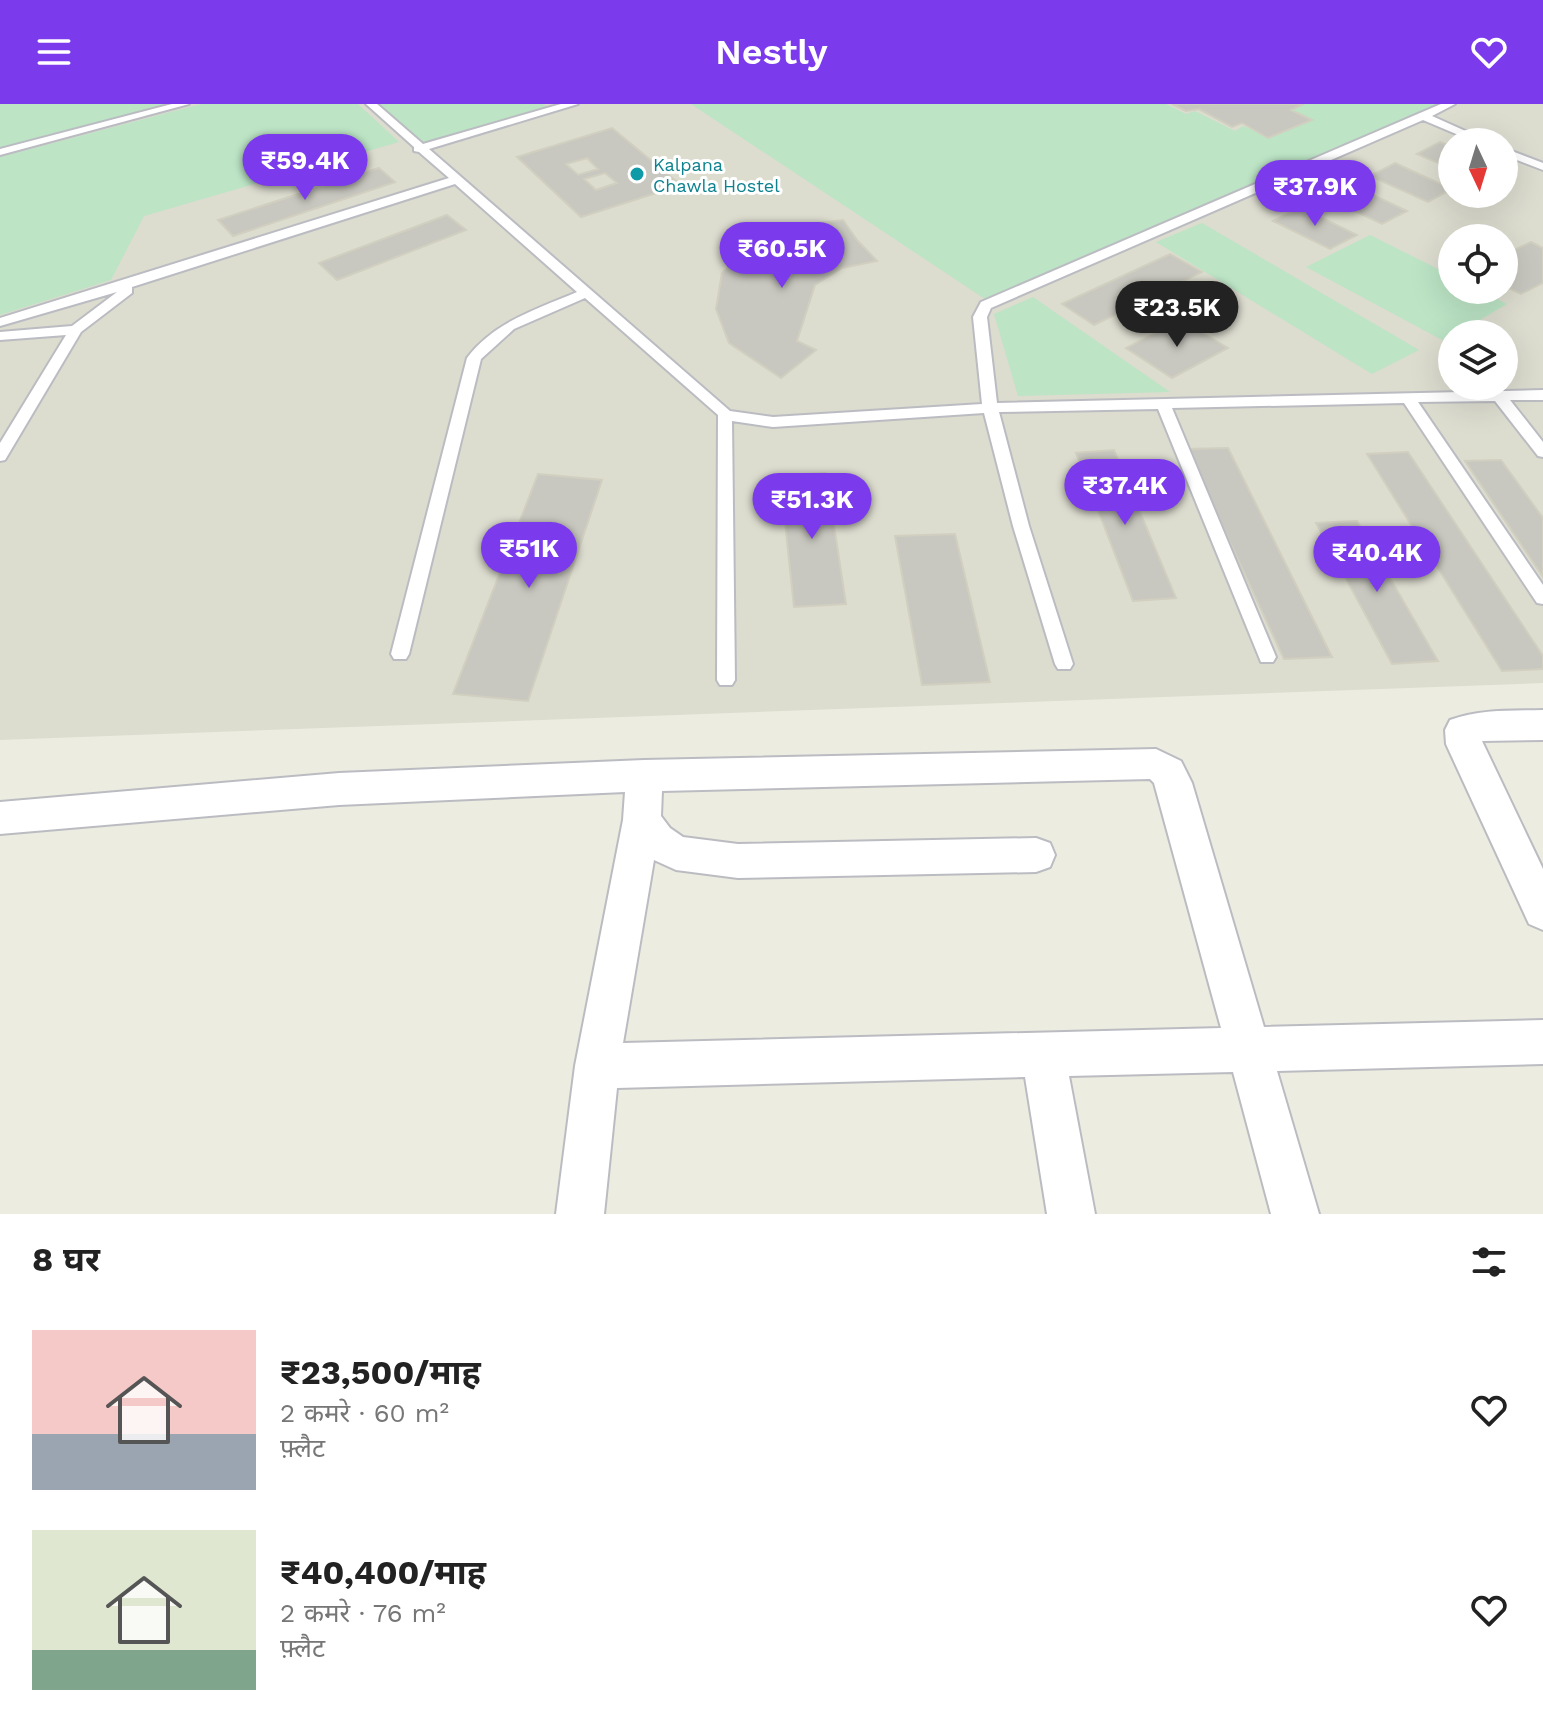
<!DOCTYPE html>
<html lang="hi">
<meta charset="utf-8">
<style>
body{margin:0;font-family:"Work Sans","Noto Sans Devanagari",sans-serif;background:#f6f6f6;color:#222;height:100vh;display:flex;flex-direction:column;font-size:30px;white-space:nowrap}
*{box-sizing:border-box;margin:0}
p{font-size:26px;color:#767676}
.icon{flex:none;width:44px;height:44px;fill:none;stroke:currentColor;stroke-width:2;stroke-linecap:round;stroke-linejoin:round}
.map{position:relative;height:1110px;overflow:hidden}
.side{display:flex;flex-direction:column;background:#fff;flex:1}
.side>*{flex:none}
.needle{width:52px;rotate:176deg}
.buttons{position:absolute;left:1438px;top:24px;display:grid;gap:16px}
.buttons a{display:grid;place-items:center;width:80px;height:80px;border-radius:50%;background:#fff;box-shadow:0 8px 32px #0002;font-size:40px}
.price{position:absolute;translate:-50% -68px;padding:0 18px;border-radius:28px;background:#7c3aed;color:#fff;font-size:26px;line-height:52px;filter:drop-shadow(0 2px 4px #0008)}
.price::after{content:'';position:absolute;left:50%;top:48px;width:24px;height:18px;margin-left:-12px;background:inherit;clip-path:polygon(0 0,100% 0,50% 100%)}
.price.on{background:#222;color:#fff}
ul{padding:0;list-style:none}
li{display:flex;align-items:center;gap:24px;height:200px;padding:0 32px}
li span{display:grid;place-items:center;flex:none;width:224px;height:160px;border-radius:0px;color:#555}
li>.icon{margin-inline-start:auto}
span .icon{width:96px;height:96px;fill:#fffc;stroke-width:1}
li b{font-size:34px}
h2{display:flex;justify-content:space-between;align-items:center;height:96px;padding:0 32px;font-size:34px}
header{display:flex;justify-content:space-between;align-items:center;height:104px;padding:0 32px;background:#7c3aed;color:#fff;font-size:36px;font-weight:600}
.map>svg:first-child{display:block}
</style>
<header><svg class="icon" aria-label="menu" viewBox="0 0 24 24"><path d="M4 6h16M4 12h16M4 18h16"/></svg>Nestly<svg class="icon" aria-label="heart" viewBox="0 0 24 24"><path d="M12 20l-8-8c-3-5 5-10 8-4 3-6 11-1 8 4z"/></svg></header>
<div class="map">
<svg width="1543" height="1110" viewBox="0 0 1543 1110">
<rect width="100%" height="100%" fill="#ecece0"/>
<!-- education -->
<path fill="#dcdccf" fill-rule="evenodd" d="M0 0H1543V579L0 636ZM1452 38H1504V90H1452ZM1452 134H1504V186H1452ZM1452 230H1504V282H1452Z"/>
<!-- green -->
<path fill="#bce4c5" d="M0 0H175L0 46Z
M201 0H358L399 38 144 112 111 176 0 211V53Z
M374 0H543L549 4 419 42Z
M691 0H1166L1186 10 1195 7 1235 27 1243 22 1267 31 1286 6 1297 0H1446L985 195Z
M1202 119 1419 246 1372 270 1156 138Z
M1370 131 1452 172V186H1480L1507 200 1444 237 1306 163Z
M1033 193 1170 288 1018 292 994 210Z"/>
<!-- building -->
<path fill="#c9c8c0" stroke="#d1cfbf" stroke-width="2" fill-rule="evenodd" d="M1172 0H1304L1291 6 1312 16 1268 34 1242 19 1232 23 1199 5 1186 7Z
M612 24 681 81 581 113 517 53ZM587 54 598 65 578 71 566 60ZM605 69 617 79 596 86 584 75Z
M1440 38 1452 43V65L1417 50Z
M1395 59 1452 85 1428 98 1370 72Z
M379 64 395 78 233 132 218 116Z
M1350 80 1407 107 1382 120 1325 93Z
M1300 103 1357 131 1330 145 1273 117Z
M447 111 466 126 337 176 319 159Z
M843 116 857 136 877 157 842 164 815 181 797 237 816 246 781 274 729 239 716 205 722 169 749 144 791 122Z
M1531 138 1543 144V179L1521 190 1504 182V151Z
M1170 150 1202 168 1094 221 1062 200Z
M1181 216 1228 244 1172 274 1126 244Z
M1228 344 1332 553 1284 555 1187 345Z
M1114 346 1176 494 1133 497 1076 349Z
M1408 348 1543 552V565L1502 567 1367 350Z
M1501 356 1543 414V473L1465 357Z
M826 369 846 500 794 503 780 371Z
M538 370 602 376 528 597 453 590Z
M1357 417 1438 557 1392 560 1316 419Z
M955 430 990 578 922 581 895 432Z"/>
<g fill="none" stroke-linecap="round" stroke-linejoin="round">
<!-- lane casing -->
<g stroke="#bbbcc2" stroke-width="4">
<path id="lane" d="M172 0H189L0 51V45Z
M366 0H377L423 40 561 0H578L429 45 730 307 773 313 982 300 973 213 981 198 1441 0H1455L1432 12 1490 38H1475L1423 16 991 204 987 213 997 299 1543 286V296H1510L1543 338V353L1538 352 1495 297 1418 298 1543 481V500L1537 499 1404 299 1172 304 1276 553 1273 558H1261L1158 305 999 308 1029 422 1073 560 1070 565H1058L1055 560 1013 422 984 309 773 323 732 317 735 576 732 581H720L717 576 718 311 585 194 514 225 481 255 409 550 406 555H394L391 550 467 254C494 218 537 205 577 188L455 80 132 183V189L81 228 5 356 0 357V339L66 231 0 236V228L72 222 117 188 0 222V214L449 74 419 48 414 47V43Z
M1504 44 1543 59V66L1504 51Z"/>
</g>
<!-- street casing -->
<g stroke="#bbbcc2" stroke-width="4">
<path id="street" d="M1543 606V636L1482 637 1543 765V826L1529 820 1446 640 1445 626 1450 616C1480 605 1512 607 1543 606Z
M1156 645 1181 657 1192 679 1264 923 1543 916V960L1277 967 1319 1110H1271L1233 968 1069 972 1095 1110H1047L1025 973 617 984 604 1110H556L575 962 623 716 625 688 339 701 0 730V698L339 669 644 656ZM1150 675 1154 679 1221 924 623 939 654 756 676 766 738 774 1036 768 1050 763 1055 751 1050 739 1036 734 738 740 683 733 670 724 661 712 662 687Z"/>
</g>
<!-- lane -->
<use href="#lane" fill="#fff" fill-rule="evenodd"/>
<!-- street -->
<use href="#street" fill="#fff" fill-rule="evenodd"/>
</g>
<!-- markers -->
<circle fill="#0f9aa8" stroke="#fff" stroke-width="3" cx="637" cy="70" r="8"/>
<g text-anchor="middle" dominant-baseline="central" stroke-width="6" stroke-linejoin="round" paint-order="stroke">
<!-- far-culture labels -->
<g font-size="18" fill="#0d838f" stroke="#fff" text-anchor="start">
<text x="653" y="60">Kalpana<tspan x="653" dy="21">Chawla Hostel</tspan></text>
</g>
</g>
</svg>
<div class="buttons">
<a><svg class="needle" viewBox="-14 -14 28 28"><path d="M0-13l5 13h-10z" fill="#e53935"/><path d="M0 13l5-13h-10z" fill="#767676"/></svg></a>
<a><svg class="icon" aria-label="locate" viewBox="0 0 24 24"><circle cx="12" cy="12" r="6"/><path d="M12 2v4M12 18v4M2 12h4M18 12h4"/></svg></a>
<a><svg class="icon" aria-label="layers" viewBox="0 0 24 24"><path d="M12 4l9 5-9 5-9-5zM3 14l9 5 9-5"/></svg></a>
</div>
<b class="price" style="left:305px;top:98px">₹59.4K</b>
<b class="price" style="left:1315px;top:124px">₹37.9K</b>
<b class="price" style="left:782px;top:186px">₹60.5K</b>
<b class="price on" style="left:1177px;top:245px">₹23.5K</b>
<b class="price" style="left:1125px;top:423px">₹37.4K</b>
<b class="price" style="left:812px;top:437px">₹51.3K</b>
<b class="price" style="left:529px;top:486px">₹51K</b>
<b class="price" style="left:1377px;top:490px">₹40.4K</b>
</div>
<section class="side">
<h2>8 घर<svg class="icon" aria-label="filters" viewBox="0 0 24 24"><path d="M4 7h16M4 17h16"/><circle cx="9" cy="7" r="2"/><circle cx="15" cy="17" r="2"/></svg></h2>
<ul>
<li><span style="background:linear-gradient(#f6c9c9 65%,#9aa5b1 0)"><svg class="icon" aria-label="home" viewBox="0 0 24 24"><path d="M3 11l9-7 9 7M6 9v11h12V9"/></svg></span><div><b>₹23,500/माह</b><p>2 कमरे · 60 m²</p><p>फ़्लैट</p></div><svg class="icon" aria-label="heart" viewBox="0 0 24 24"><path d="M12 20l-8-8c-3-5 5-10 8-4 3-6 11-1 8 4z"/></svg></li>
<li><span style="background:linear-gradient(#dfe7d0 75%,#7fa58c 0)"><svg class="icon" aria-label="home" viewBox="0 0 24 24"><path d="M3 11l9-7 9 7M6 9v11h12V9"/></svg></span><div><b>₹40,400/माह</b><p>2 कमरे · 76 m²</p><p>फ़्लैट</p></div><svg class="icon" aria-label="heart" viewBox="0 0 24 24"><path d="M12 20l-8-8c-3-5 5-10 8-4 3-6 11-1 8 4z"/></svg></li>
</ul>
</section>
